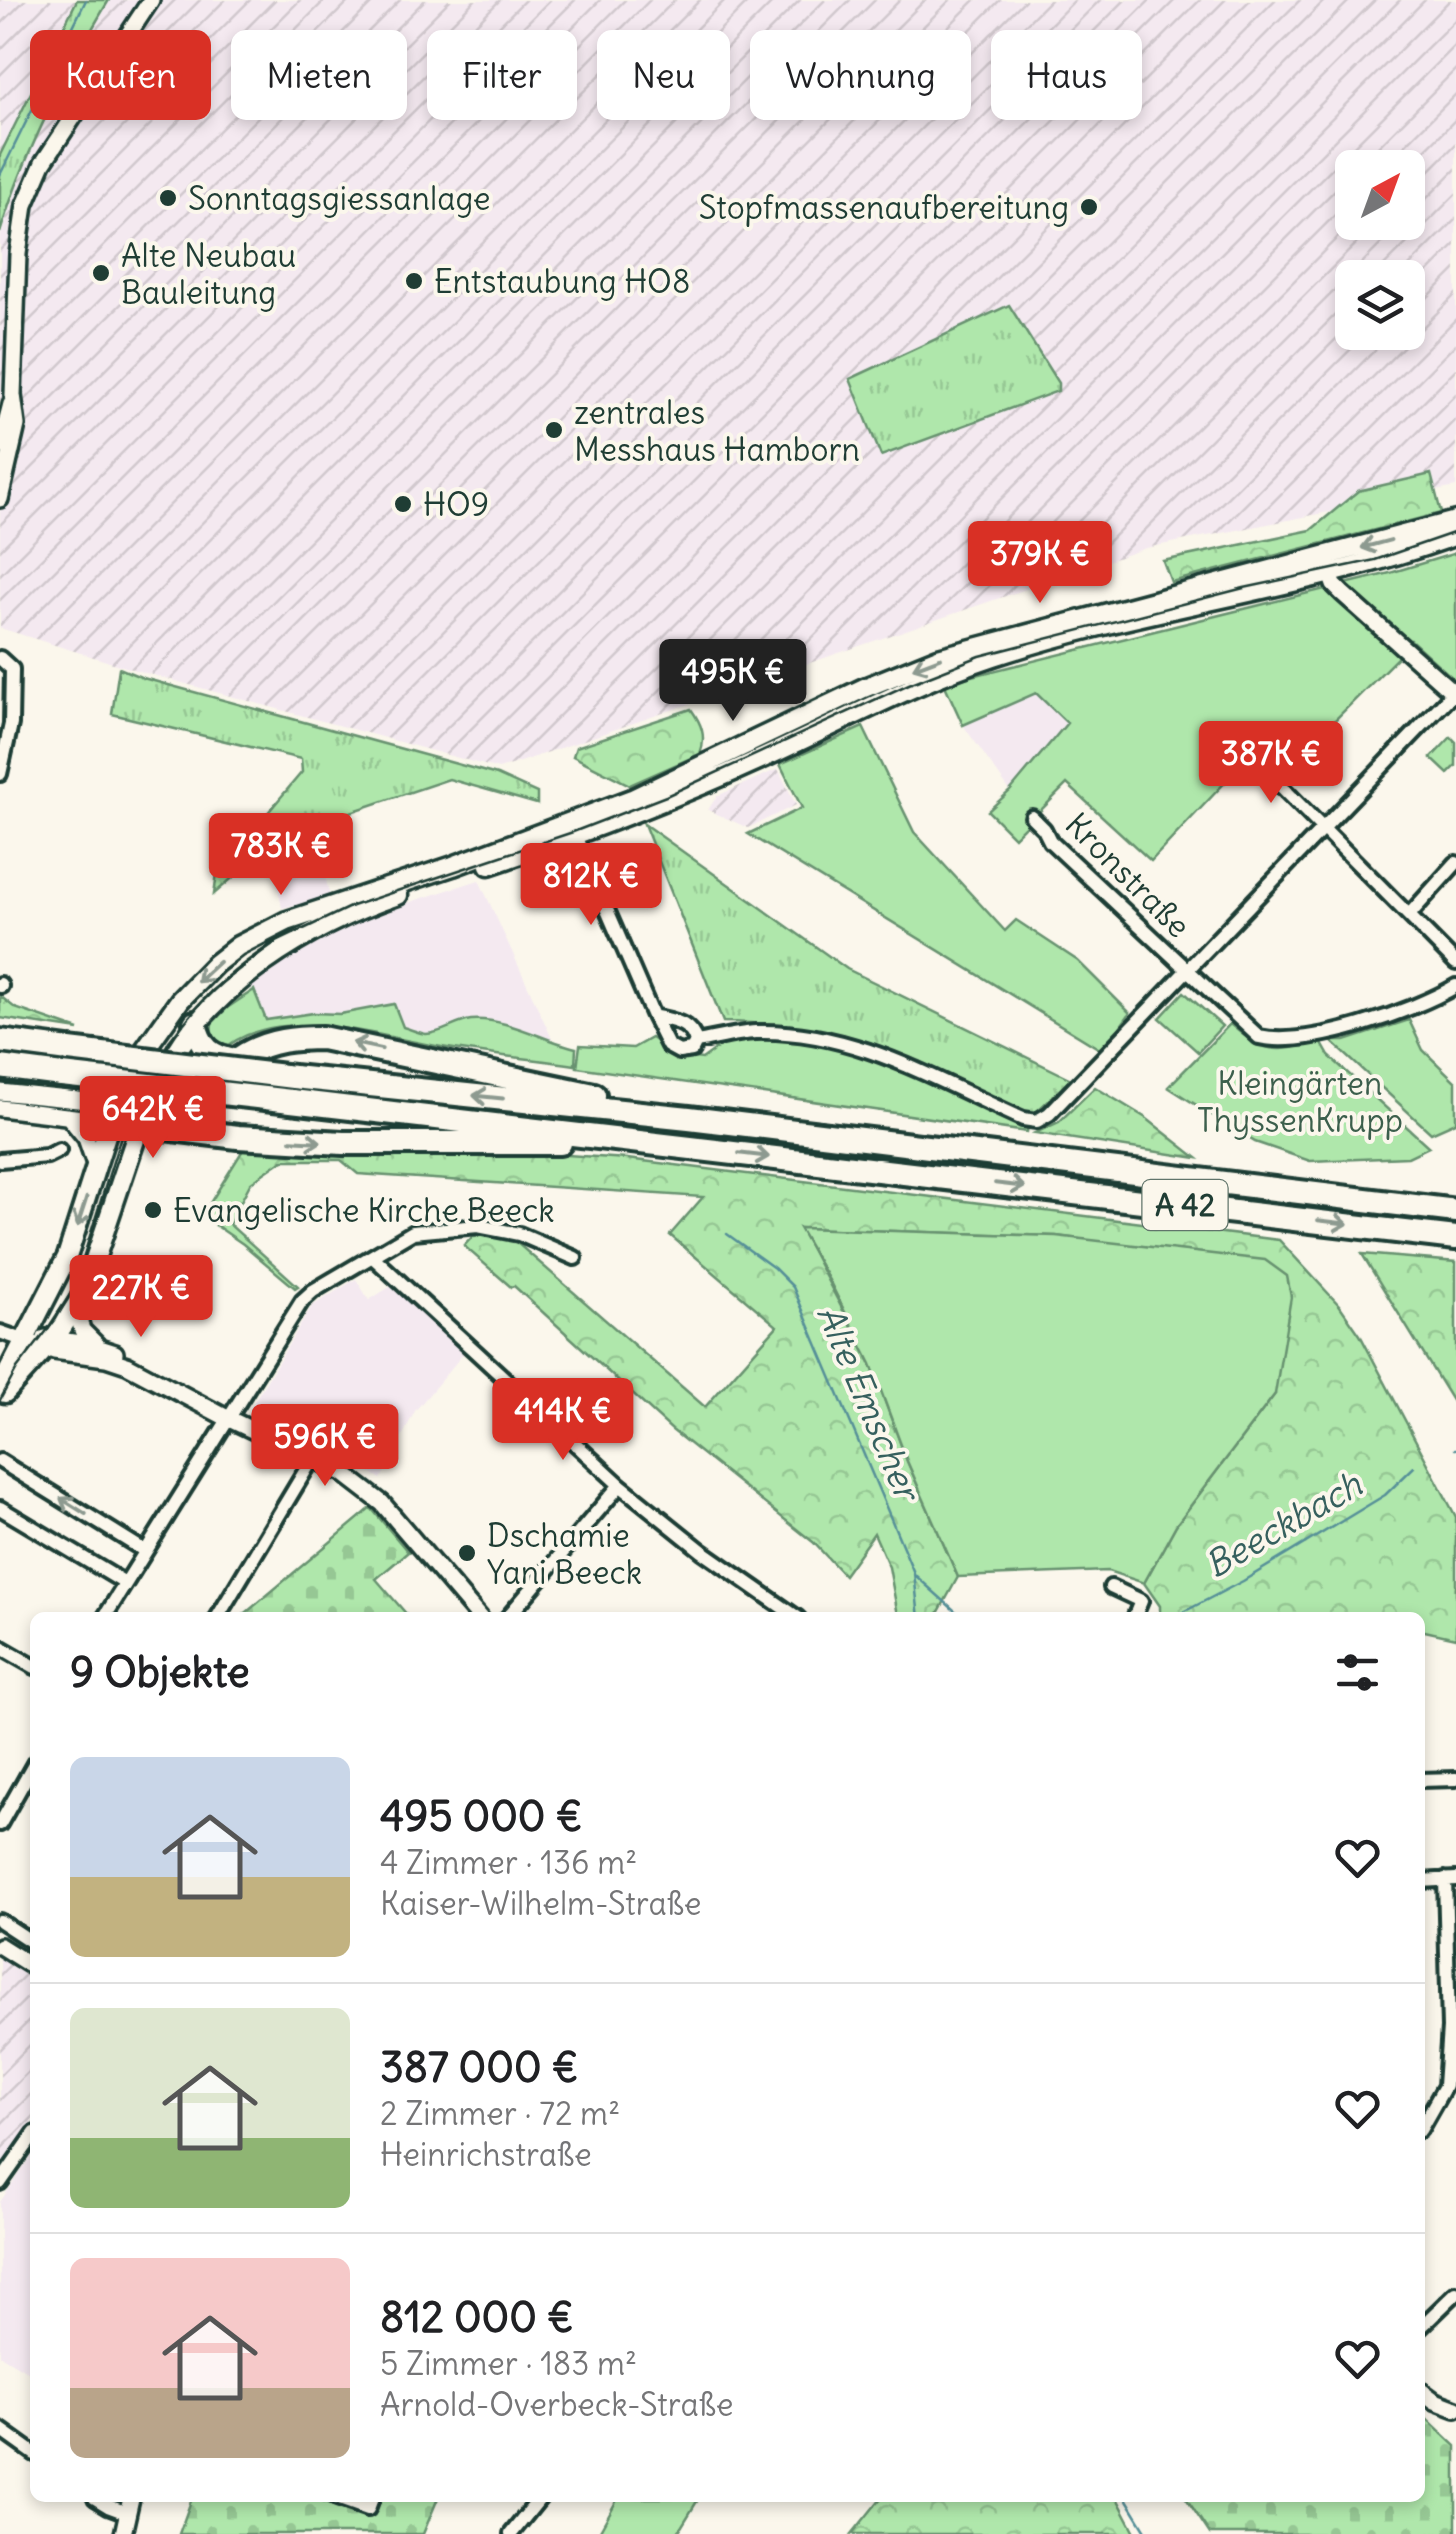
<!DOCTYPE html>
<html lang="de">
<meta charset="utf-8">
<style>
body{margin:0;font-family:Delius,sans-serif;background:#f6f6f6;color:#202124;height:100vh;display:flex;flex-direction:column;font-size:38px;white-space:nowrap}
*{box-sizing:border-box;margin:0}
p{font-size:32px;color:#757577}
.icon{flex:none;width:55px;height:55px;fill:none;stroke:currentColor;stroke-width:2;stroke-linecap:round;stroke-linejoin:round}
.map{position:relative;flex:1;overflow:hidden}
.side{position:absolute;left:30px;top:1612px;width:1395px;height:890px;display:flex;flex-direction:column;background:#fff;border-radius:15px;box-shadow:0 5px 15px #0003}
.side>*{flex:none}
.guide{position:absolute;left:30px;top:30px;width:1398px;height:90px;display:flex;gap:20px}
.needle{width:65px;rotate:41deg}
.controls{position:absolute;left:1335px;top:150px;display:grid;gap:20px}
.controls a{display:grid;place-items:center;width:90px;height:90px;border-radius:15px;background:#fff;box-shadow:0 5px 15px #0003;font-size:50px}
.price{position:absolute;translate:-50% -85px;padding:0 22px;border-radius:10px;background:#d93025;color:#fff;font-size:32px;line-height:65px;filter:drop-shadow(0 2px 5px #0008)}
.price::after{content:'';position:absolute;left:50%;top:60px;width:30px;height:22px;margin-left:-15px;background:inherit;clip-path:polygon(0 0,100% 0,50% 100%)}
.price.active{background:#222;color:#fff}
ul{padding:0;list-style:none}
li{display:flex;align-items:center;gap:30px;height:250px;padding:0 40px}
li+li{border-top:2px solid #e0e0e0}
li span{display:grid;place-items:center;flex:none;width:280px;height:200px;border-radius:15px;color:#555}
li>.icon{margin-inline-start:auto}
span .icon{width:120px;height:120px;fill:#fffc;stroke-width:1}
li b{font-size:42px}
h2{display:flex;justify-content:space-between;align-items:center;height:120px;padding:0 40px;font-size:42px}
.pill{padding:0 35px;border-radius:15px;background:#fff;box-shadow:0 5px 15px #0003;font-size:35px;line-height:90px}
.pill.active{background:#d93025;color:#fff}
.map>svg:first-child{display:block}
</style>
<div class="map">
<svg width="1456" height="2534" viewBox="0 0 1456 2534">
<defs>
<pattern id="industrial-furrows" width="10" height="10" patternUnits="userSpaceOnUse" patternTransform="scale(2.5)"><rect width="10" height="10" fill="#f4e9f0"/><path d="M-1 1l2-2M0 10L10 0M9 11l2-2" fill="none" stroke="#d1c9ce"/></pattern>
<pattern id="grass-tufts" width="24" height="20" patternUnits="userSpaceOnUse" patternTransform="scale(2.5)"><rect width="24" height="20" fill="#afe7ab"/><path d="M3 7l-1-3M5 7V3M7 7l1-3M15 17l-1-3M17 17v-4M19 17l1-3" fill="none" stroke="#96c794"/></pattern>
<pattern id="forest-crowns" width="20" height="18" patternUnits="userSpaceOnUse" patternTransform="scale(2.5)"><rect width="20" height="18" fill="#afe7ab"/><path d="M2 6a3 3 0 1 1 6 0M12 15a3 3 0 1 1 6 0" fill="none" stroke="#96c794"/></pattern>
<pattern id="cemetery-stones" width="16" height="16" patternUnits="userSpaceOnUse" patternTransform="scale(2.5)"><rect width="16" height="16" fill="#afe7ab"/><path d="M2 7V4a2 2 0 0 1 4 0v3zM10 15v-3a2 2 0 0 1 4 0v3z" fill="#96c794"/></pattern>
</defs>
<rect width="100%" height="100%" fill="#fbf7ec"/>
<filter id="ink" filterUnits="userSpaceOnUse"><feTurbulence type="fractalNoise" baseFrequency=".01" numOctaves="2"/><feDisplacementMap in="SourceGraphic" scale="20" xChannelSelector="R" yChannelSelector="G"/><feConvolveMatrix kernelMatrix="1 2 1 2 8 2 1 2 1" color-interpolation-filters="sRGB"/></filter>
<g filter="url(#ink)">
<!-- built -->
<path fill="#f4e9f0" d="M1036 693 1067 724 1010 791 963 725Z
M314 827 330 897 282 908 274 868 260 855Z
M479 880 554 1043 432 1035 402 1030 380 1018 261 1023 250 980 315 942 379 912Z
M356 1279 369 1300 393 1285 464 1353 415 1411 381 1479 344 1455 251 1412 250 1408 312 1306Z
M35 2151V2376L0 2355V2202Z"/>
<!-- industrial -->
<path fill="url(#industrial-furrows)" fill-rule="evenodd" d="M0 0H1456V487L1146 548 499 769 142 672 0 628ZM1352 168H1408V222H1352ZM1352 278H1408V332H1352Z
M778 769 796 805 748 828 708 810 717 796Z
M0 1955 35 1977V2118L0 2166Z"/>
<!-- grass -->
<path fill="url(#grass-tufts)" stroke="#679270" stroke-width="2.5" d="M77 0H109C66 72 24 152 0 233V155Z
M1009 305 1058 383V391L881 456 850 379Z
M119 668 143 678 497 775 537 793V804L449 779 324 821 254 859 214 894 217 873 302 772 301 759 112 714Z
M644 824 847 969 1071 1079 1035 1113H1025C984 1097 946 1074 905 1057 846 1031 786 1023 723 1022Z"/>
<!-- forest -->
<path fill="url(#forest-crowns)" stroke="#679270" stroke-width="2.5" d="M1431 474 1441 513 1171 582 1163 561 1311 530 1358 491Z
M691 709C701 723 707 736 700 754L630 785 573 756 576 747Z
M0 996 15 1008 79 1030 0 1018Z
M1095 1087 1146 1118 1197 1158 1035 1133 1059 1122Z
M246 1145 507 1151 627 1159 1279 1240 1340 1306 1360 1335 1456 1517V1638L1420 1630V1618L1160 1617V1606L1144 1583 1176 1525 1275 1394 1138 1247 1056 1236 800 1228 871 1364 907 1461 958 1577 936 1617 902 1618 898 1615 889 1567 874 1533 844 1575 813 1542 672 1430 514 1286 511 1287 464 1246 473 1236 508 1235 705 1407 777 1326 670 1235 703 1197 358 1174 341 1160H283L251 1182 229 1224 298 1286 295 1288 243 1244 202 1216Z
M1362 1254 1456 1262V1407Z
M881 2498H1117L1136 2534H852Z"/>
<!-- cemetery -->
<path fill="url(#cemetery-stones)" stroke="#679270" stroke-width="2.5" d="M371 1508 408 1552 376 1579 409 1617H241Z
M1420 2412 1456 2446V2534H1210L1186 2498H1420Z
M192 2498H314L370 2517 378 2498H438L423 2534H179Z"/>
<!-- green -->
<path fill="#afe7ab" stroke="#679270" stroke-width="2.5" d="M1456 553V681L1411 640 1398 657 1280 775 1251 755 1151 861 1067 784 1014 837 988 811 1010 791 1067 723 1036 693 963 725 944 683 1390 573Z
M863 727 914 832 1005 931 1016 920 1078 961 1130 1013 1103 1051 748 834 802 808 780 764Z
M1451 737 1456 742V766L1448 774 1431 758Z
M254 990 266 1020 313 1013 340 1014 394 1004 403 1027C410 1029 419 1033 426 1034 441 1034 456 1022 471 1020 506 1017 544 1041 576 1048L575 1065C527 1058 478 1054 431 1045 373 1035 283 1006 229 1045L218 1042 211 1035 212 1023 227 1008Z
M1184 992 1222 1026 1198 1052 1160 1018Z
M1409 1020 1423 1050 1456 1082V1122L1431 1133 1331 1041H1345Z
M1230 1024C1266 1055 1275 1052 1321 1042L1329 1056 1429 1147 1408 1157 1310 1161 1255 1142 1168 1087Z
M757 1036C855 1038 941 1087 1028 1126L1027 1132 577 1067 580 1045 633 1048 651 1038 679 1056 702 1059 727 1041Z
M799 1228 1056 1236 1265 1260 1287 1276 1291 1297 1275 1394 1176 1525 1144 1583 1108 1571 958 1577 907 1461 871 1364 830 1282Z
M618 2498H699L677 2534H598Z"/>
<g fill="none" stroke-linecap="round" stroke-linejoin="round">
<!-- stream -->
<path stroke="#569098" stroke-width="2.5" d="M0 175 86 0
M727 1234 774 1268 793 1287 914 1573 919 1618
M1455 1449H1456
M916 1576 963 1618
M1172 1618 1243 1581 1385 1495 1414 1467
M1126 2498 1148 2534"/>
<!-- minor casing -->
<g stroke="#1f3d34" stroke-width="20">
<path id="minor" d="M0 658 12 669 11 724 0 774
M1249 754 1456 963
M1032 817 1044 829 1050 841 1259 1037C1308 1048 1412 1012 1456 986
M572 830 575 836 653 1016 668 1046 679 1052 692 1050 696 1042C690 1021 672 1021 653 1016
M1409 915 1456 863
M0 984 1 986
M696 1042C715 1039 736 1033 756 1032 853 1029 937 1081 1023 1119L1037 1121 1049 1114 1453 693
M0 1160 47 1156 59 1150
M373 1257 620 1485 702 1551 798 1618
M0 1332 26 1341
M0 1461 145 1551
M0 1508 125 1583
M1111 1587 1141 1601 1134 1618
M104 1618 302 1301 313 1291 413 1232 478 1226 519 1234 575 1258
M217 1618 313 1458
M507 1618 620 1485
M0 1647 35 1667
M1420 1780 1456 1779
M0 1824 35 1762
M1420 1881 1456 1879
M0 1921 35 1944
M1420 2130 1445 2086 1449 2028 1445 1879
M0 2183 35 2133
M1420 2328 1456 2293
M0 2429 35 2454
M95 2498 108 2506 127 2513
M337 2498 368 2509 372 2498
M511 2534 540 2498"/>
</g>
<!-- tertiary casing -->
<g stroke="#1f3d34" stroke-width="22">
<path id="tertiary" d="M0 446 11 404
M0 499 17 425 13 395 18 254 25 205 43 163 151 0
M1327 565 1334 585 1342 593 1456 695
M0 1092 146 1107
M0 1108 140 1125
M68 1116 86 1138 96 1167
M76 1308 82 1330 97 1345
M45 1338 87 1344 115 1353
M26 1341 54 1351 106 1358 127 1365 227 1418 343 1473 382 1503 480 1618
M0 1946 35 1968
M1420 2390 1435 2401 1456 2409
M123 2534 131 2498"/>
</g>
<!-- secondary casing -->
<g stroke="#1f3d34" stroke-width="25">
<path id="secondary" d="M489 865C583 833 675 798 765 757 840 723 915 682 994 656 1145 606 1306 590 1456 535
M166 1071C207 986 310 925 398 895
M0 1388 67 1257 106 1135 141 1055 180 1000 215 964 238 946 287 921 453 866 632 799 864 688 938 658 1456 521
M5 1393 55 1338 83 1295 143 1116"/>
</g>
<!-- motorway casing -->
<g stroke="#1f3d34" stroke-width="30">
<path id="motorway" d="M195 1023C200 1048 211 1057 236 1061
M0 1041 69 1050
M0 1067 62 1075
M293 1077 689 1118 1456 1211
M291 1101 1456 1238
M146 1107C205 1105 202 1080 246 1054 270 1040 295 1038 322 1038L594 1095
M140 1125 238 1137 343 1143H560"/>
</g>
<!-- minor -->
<use href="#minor" stroke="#fbf7ec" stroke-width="12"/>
<!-- tertiary -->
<use href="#tertiary" stroke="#fbf7ec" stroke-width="15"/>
<!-- secondary -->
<use href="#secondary" stroke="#fbf7ec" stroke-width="18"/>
<!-- motorway -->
<use href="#motorway" stroke="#fbf7ec" stroke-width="22"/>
<!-- tram -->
<path stroke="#1f3d34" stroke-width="2.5" d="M0 1400 17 1369 56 1319 74 1287 120 1139 134 1107 169 1041 211 991 272 944 352 906 573 832 666 796 909 684 980 656 1244 588 1375 560 1456 532"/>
<!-- motorway-bridge casing -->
<g stroke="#1f3d34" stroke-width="30" stroke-linecap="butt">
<path id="motorway-bridge" d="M69 1050 293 1077
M62 1075 291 1101"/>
</g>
<!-- motorway-bridge -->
<use href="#motorway-bridge" stroke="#fbf7ec" stroke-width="22"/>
</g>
<!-- one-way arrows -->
<defs><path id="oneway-shaft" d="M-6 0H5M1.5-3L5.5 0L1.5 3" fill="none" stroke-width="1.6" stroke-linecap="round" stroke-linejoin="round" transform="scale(2.5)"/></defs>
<g stroke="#8d9a90">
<use href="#oneway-shaft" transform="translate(1376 544) rotate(165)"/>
<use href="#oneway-shaft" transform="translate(927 663) rotate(159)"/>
<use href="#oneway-shaft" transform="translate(208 972) rotate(137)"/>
<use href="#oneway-shaft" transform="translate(367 1046) rotate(-168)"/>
<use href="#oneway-shaft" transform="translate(488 1097) rotate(-174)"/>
<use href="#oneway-shaft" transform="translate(306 1141) rotate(3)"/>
<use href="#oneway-shaft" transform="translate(754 1155) rotate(7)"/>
<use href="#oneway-shaft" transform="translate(1010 1185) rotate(7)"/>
<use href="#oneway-shaft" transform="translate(82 1212) rotate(108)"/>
<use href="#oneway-shaft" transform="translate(1333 1222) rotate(7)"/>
<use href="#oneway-shaft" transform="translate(73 1506) rotate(-148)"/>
</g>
</g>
<!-- markers -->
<g fill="#1f3d34" stroke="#fbf7ec" stroke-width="4">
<circle cx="168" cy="198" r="10"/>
<circle cx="1089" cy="207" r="10"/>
<circle cx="101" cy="273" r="10"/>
<circle cx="414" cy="281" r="10"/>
<circle cx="554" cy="430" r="10"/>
<circle cx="403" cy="504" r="10"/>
<circle cx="153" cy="1210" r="10"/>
<circle cx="467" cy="1553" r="10"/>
</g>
<g text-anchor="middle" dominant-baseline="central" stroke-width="8" stroke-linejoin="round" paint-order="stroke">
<!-- shield labels -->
<rect fill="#fbf7ec" stroke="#61756b" stroke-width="2.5" x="1142.5" y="1180" width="85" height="50" rx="8"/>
<g font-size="30" font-weight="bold" fill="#1f3d34">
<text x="1185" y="1205">A 42</text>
</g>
<!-- poi labels -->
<g font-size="32" fill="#1f3d34" stroke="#fbf7ec" text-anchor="start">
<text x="188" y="198">Sonntagsgiessanlage</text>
<text x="1069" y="207" text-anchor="end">Stopfmassenaufbereitung</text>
<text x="121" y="255">Alte Neubau<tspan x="121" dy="37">Bauleitung</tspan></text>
<text x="434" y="281">Entstaubung HO8</text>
<text x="574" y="412">zentrales<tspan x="574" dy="37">Messhaus Hamborn</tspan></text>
<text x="423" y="504">HO9</text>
<text x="173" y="1210">Evangelische Kirche Beeck</text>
<text x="487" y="1535">Dschamie<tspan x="487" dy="37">Yani Beeck</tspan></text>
</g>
<!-- street labels -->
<g font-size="32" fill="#1f3d34" stroke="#fbf7ec">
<text transform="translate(1128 875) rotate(45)">Kronstraße</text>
</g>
<!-- park labels -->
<g font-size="32" fill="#3c5f4c" stroke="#fbf7ec">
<text x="1300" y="1083">Kleingärten<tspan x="1300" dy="37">ThyssenKrupp</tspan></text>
</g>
<!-- water labels -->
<g font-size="35" font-style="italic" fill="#36605e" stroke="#fbf7ec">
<text transform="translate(869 1402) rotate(67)">Alte Emscher</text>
<text transform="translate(1283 1524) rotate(-30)">Beeckbach</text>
</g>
</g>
</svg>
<div class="controls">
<a><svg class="needle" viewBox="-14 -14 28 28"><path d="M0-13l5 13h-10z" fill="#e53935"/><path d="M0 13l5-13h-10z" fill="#757577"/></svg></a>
<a><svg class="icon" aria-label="layers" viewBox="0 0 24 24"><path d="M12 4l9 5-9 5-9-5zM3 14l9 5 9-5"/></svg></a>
</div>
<b class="price" style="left:1040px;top:606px">379K €</b>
<b class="price active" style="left:733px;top:724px">495K €</b>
<b class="price" style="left:1271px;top:806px">387K €</b>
<b class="price" style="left:281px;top:898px">783K €</b>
<b class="price" style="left:591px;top:928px">812K €</b>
<b class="price" style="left:153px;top:1161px">642K €</b>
<b class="price" style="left:141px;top:1340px">227K €</b>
<b class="price" style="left:563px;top:1463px">414K €</b>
<b class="price" style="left:325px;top:1489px">596K €</b>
<div class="guide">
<a class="pill active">Kaufen</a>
<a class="pill">Mieten</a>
<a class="pill">Filter</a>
<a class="pill">Neu</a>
<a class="pill">Wohnung</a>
<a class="pill">Haus</a>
</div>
<section class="side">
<h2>9 Objekte<svg class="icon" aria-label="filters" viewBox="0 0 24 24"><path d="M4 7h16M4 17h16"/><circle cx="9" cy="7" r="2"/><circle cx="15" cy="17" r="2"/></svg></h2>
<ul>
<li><span style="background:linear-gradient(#c9d6e8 60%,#c2b280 0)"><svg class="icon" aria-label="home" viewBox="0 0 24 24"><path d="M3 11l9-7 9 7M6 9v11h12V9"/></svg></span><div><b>495 000 €</b><p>4 Zimmer · 136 m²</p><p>Kaiser-Wilhelm-Straße</p></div><svg class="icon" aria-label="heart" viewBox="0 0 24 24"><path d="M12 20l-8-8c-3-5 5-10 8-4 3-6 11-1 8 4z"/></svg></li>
<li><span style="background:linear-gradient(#dfe7d0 65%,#8fb573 0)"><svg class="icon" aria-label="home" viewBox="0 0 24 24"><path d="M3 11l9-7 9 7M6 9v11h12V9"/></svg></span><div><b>387 000 €</b><p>2 Zimmer · 72 m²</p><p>Heinrichstraße</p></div><svg class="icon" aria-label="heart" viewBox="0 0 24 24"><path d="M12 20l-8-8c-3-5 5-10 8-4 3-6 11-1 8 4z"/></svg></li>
<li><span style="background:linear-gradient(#f6c9c9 65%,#b9a48a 0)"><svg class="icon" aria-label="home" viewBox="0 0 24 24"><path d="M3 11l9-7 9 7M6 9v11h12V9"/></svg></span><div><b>812 000 €</b><p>5 Zimmer · 183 m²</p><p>Arnold-Overbeck-Straße</p></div><svg class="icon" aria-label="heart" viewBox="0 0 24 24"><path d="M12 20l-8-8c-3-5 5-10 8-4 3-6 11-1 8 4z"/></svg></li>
</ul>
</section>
</div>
